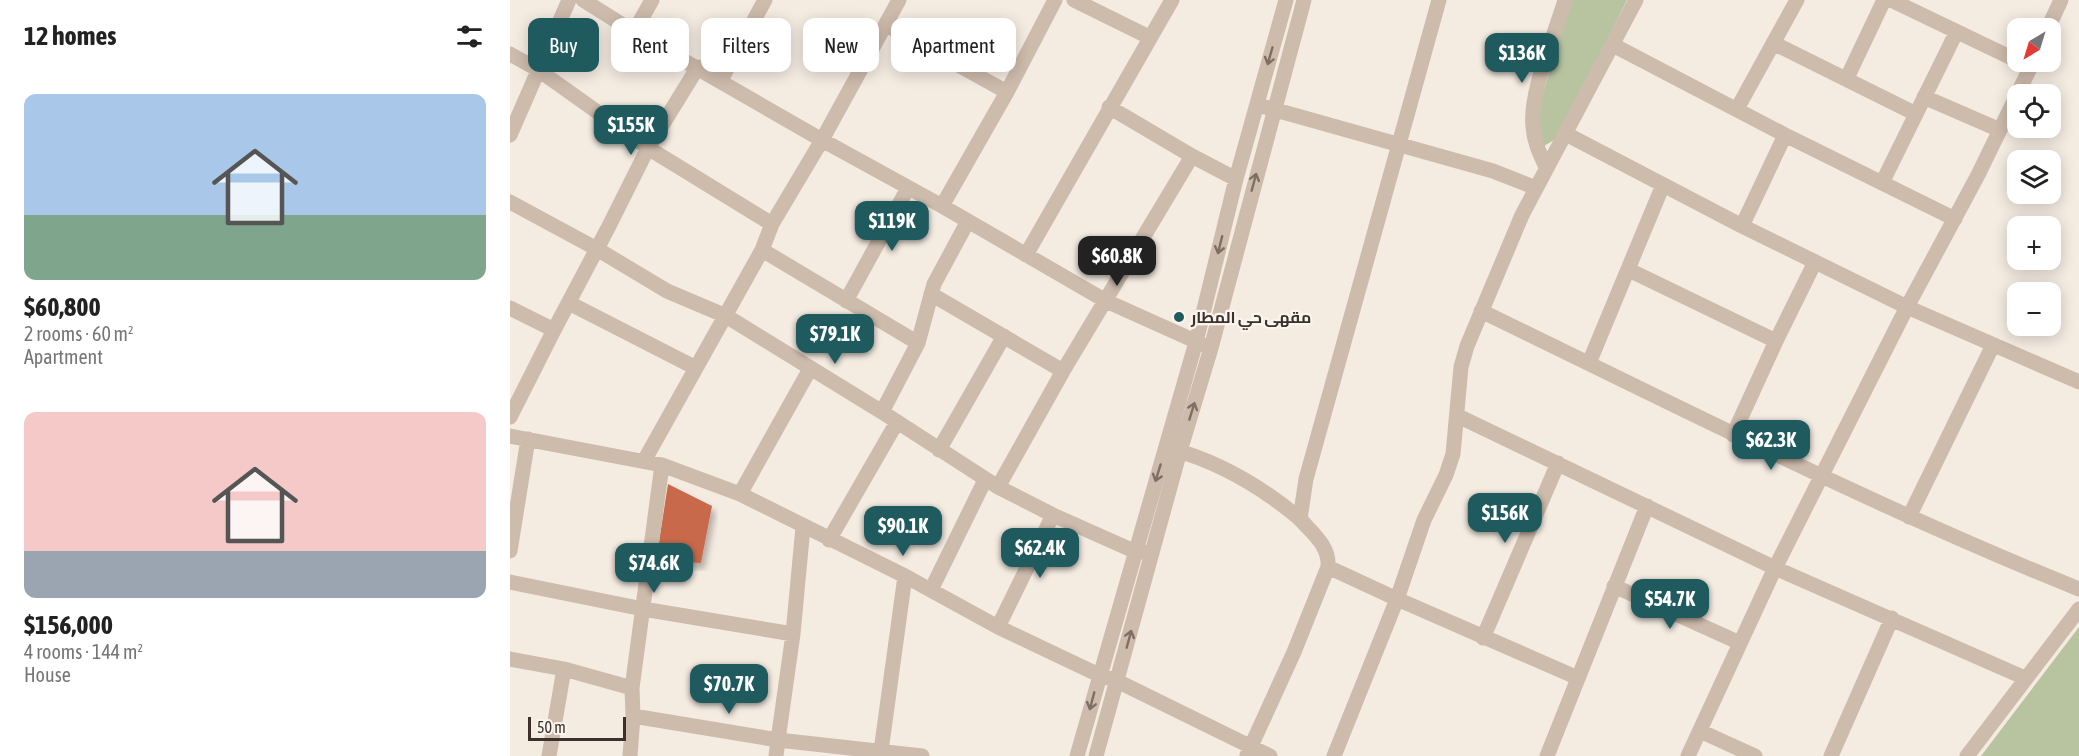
<!DOCTYPE html>
<meta charset="utf-8">
<style>
body{margin:0;font-family:"Asap Condensed",Cairo,sans-serif;background:#f2f2f2;color:#222;height:100vh;display:flex;flex-direction:column;font-size:22px;white-space:nowrap}
*{box-sizing:border-box;margin:0}
p{font-size:20px;color:#767676}
.icon{flex:none;width:33px;height:33px;fill:none;stroke:currentColor;stroke-width:2;stroke-linecap:round;stroke-linejoin:round}
.map{position:relative;flex:1;overflow:hidden}
.details{display:flex;flex-direction:column;background:#fff;width:510px}
.details>*{flex:none}
.hud{position:absolute;left:18px;top:18px;width:570px;height:54px;display:flex;gap:12px}
.needle{width:39px;rotate:218deg}
.fabs{position:absolute;left:1497px;top:18px;display:grid;gap:12px}
.fabs a{display:grid;place-items:center;width:54px;height:54px;border-radius:12px;background:#fff;box-shadow:0 3px 15px #0003;font-size:30px}
.scale{position:absolute;left:18px;bottom:15px;width:98px;box-sizing:border-box;padding-left:6px;border:3px solid #3b302b;border-top:0;font-size:16px;line-height:21px;white-space:nowrap;color:#3b302b;-webkit-text-stroke:4px #fbf5ee;paint-order:stroke}
.price{position:absolute;translate:-50% -51px;padding:0 14px;border-radius:12px;background:#1f5a5e;color:#fff;font-size:20px;line-height:39px;filter:drop-shadow(0 2px 3px #0008)}
.price::after{content:'';position:absolute;left:50%;top:36px;width:18px;height:14px;margin-left:-9px;background:inherit;clip-path:polygon(0 0,100% 0,50% 100%)}
.price.current{background:#222;color:#fff}
ul{padding:0;list-style:none}
li{display:grid;align-content:center;gap:12px;height:318px;padding:0 24px}
li span{display:grid;place-items:center;height:186px;border-radius:12px;color:#555}
li>.icon{margin-inline-start:auto}
span .icon{width:108px;height:108px;fill:#fffc;stroke-width:1}
li b{font-size:26px}
h2{display:flex;justify-content:space-between;align-items:center;height:72px;padding:0 24px;font-size:26px}
.tag{padding:0 21px;border-radius:12px;background:#fff;box-shadow:0 3px 15px #0003;font-size:21px;line-height:54px}
.tag.current{background:#1f5a5e;color:#fff}
main{display:flex;flex:1;min-height:0}
.map>svg:first-child{display:block}
</style>
<main>
<section class="details">
<h2>12 homes<svg class="icon" aria-label="filters" viewBox="0 0 24 24"><path d="M4 7h16M4 17h16"/><circle cx="9" cy="7" r="2"/><circle cx="15" cy="17" r="2"/></svg></h2>
<ul>
<li><span style="background:linear-gradient(#a9c7e8 65%,#7fa58c 0)"><svg class="icon" aria-label="home" viewBox="0 0 24 24"><path d="M3 11l9-7 9 7M6 9v11h12V9"/></svg></span><div><b>$60,800</b><p>2 rooms · 60 m²</p><p>Apartment</p></div></li>
<li><span style="background:linear-gradient(#f6c9c9 75%,#9aa5b1 0)"><svg class="icon" aria-label="home" viewBox="0 0 24 24"><path d="M3 11l9-7 9 7M6 9v11h12V9"/></svg></span><div><b>$156,000</b><p>4 rooms · 144 m²</p><p>House</p></div></li>
</ul>
</section>
<div class="map">
<svg width="1569" height="756" viewBox="0 0 1569 756">
<defs>
<filter id="shadow"><feDropShadow dx="3.5" dy="6" stdDeviation="3" flood-color="#0004"/></filter>
</defs>
<rect width="100%" height="100%" fill="#f4ebe1"/>
<!-- green -->
<path fill="#b8c4a0" d="M1060 0H1117L1053 128 1044 140 1034 146 1027 131 1029 107Z
M1569 627V756H1471Z"/>
<!-- building -->
<path fill="#c8694b" filter="url(#shadow)" d="M158 484 202 506 191 563 146 561Z"/>
<g fill="none" stroke-linecap="round" stroke-linejoin="round">
<!-- minor -->
<path stroke="#cdbbac" stroke-width="15" d="M73 0 124 32 312 140 432 206 596 301 694 345
M564 0 639 37
M1381 0 1508 61
M376 25 497 92
M1538 28 1551 0
M124 32 142 0
M1263 43 1406 114
M1103 45 1275 135 1445 219
M0 54 27 69 138 148 262 224
M1337 78 1374 0
M211 80 255 0
M1414 97 1490 130
M599 107 682 156 726 179
M755 107 983 171 1026 188
M1227 109 1287 0
M1056 134 1232 226 1397 307 1569 382
M0 135 59 0
M1036 167C1030 154 1024 142 1023 127 1019 92 1045 35 1055 0
M1372 183 1446 33
M0 202 87 249 157 291 216 316 372 412 488 487 543 515 624 551 633 552
M432 206 497 92 545 0
M1232 226 1275 135
M252 250 408 343
M516 255 662 0
M1119 270 1266 341
M421 294 553 371
M336 301 398 188
M59 303 186 368
M0 308 44 330
M971 311C1169 407 1365 507 1569 589
M1079 363 1153 185
M372 412 408 343 424 284 458 221
M948 416 1265 568 1515 678
M0 417 44 330 98 228 138 148 188 67
M1223 435 1266 341 1305 262
M0 436 152 465 230 494 395 576 488 627 589 675 607 681 760 756
M662 449C709 462 752 487 790 519
M429 450 494 336
M134 461 252 250 262 224 312 140 389 0
M488 487 553 371 682 156
M230 494 300 369
M1399 517 1483 345
M293 527 283 634 268 740 412 756
M319 540 387 422
M0 551 18 439
M818 567 887 599 1068 678
M0 582 133 609 283 634
M1104 586 1230 643
M421 590 475 480
M488 627 543 515
M973 638 1048 463
M0 659 54 669 122 688
M123 716 268 740 266 756
M1190 731 1245 756
M371 751 395 576
M737 755 784 652 818 567C820 546 802 533 790 519L796 479 929 0
M39 756 54 669
M120 756 123 716 122 688 152 465
M567 756 686 342 726 179 776 0
M586 756 670 451 701 348 794 0
M824 756 887 599 914 520 936 475 943 454 951 367 957 346 1012 215 1126 0
M1037 756 1137 506
M1178 756 1265 568 1397 307 1468 175 1523 62
M1321 756 1382 618
M1457 756 1569 609"/>
</g>
<!-- one-way arrows -->
<defs><path id="oneway-shaft" d="M-6 0H5M1.5-3L5.5 0L1.5 3" fill="none" stroke-width="1.6" stroke-linecap="round" stroke-linejoin="round" transform="scale(1.5)"/></defs>
<g stroke="#7d6f65">
<use href="#oneway-shaft" transform="translate(760 56) rotate(106)"/>
<use href="#oneway-shaft" transform="translate(744 182) rotate(-75)"/>
<use href="#oneway-shaft" transform="translate(710 245) rotate(104)"/>
<use href="#oneway-shaft" transform="translate(682 411) rotate(-73)"/>
<use href="#oneway-shaft" transform="translate(648 473) rotate(107)"/>
<use href="#oneway-shaft" transform="translate(619 639) rotate(-75)"/>
<use href="#oneway-shaft" transform="translate(582 701) rotate(105)"/>
</g>
<!-- markers -->
<circle fill="#1f5a5e" stroke="#fbf5ee" stroke-width="2" cx="669" cy="317" r="6"/>
<g text-anchor="middle" dominant-baseline="central" stroke-width="4.5" stroke-linejoin="round" paint-order="stroke">
<!-- poi labels -->
<g font-size="16" font-weight="bold" fill="#3b302b" stroke="#fbf5ee" text-anchor="start">
<text x="681" y="317">مقهى حي المطار</text>
</g>
</g>
</svg>
<div class="fabs">
<a><svg class="needle" viewBox="-14 -14 28 28"><path d="M0-13l5 13h-10z" fill="#e53935"/><path d="M0 13l5-13h-10z" fill="#767676"/></svg></a>
<a><svg class="icon" aria-label="locate" viewBox="0 0 24 24"><circle cx="12" cy="12" r="6"/><path d="M12 2v4M12 18v4M2 12h4M18 12h4"/></svg></a>
<a><svg class="icon" aria-label="layers" viewBox="0 0 24 24"><path d="M12 4l9 5-9 5-9-5zM3 14l9 5 9-5"/></svg></a>
<a>+</a>
<a>−</a>
</div>
<div class="scale">50 m</div>
<b class="price" style="left:1012px;top:84px">$136K</b>
<b class="price" style="left:121px;top:156px">$155K</b>
<b class="price" style="left:382px;top:252px">$119K</b>
<b class="price current" style="left:607px;top:287px">$60.8K</b>
<b class="price" style="left:325px;top:365px">$79.1K</b>
<b class="price" style="left:1261px;top:471px">$62.3K</b>
<b class="price" style="left:995px;top:544px">$156K</b>
<b class="price" style="left:393px;top:557px">$90.1K</b>
<b class="price" style="left:530px;top:579px">$62.4K</b>
<b class="price" style="left:144px;top:594px">$74.6K</b>
<b class="price" style="left:1160px;top:630px">$54.7K</b>
<b class="price" style="left:219px;top:715px">$70.7K</b>
<div class="hud">
<a class="tag current">Buy</a>
<a class="tag">Rent</a>
<a class="tag">Filters</a>
<a class="tag">New</a>
<a class="tag">Apartment</a>
</div>
</div>
</main>
